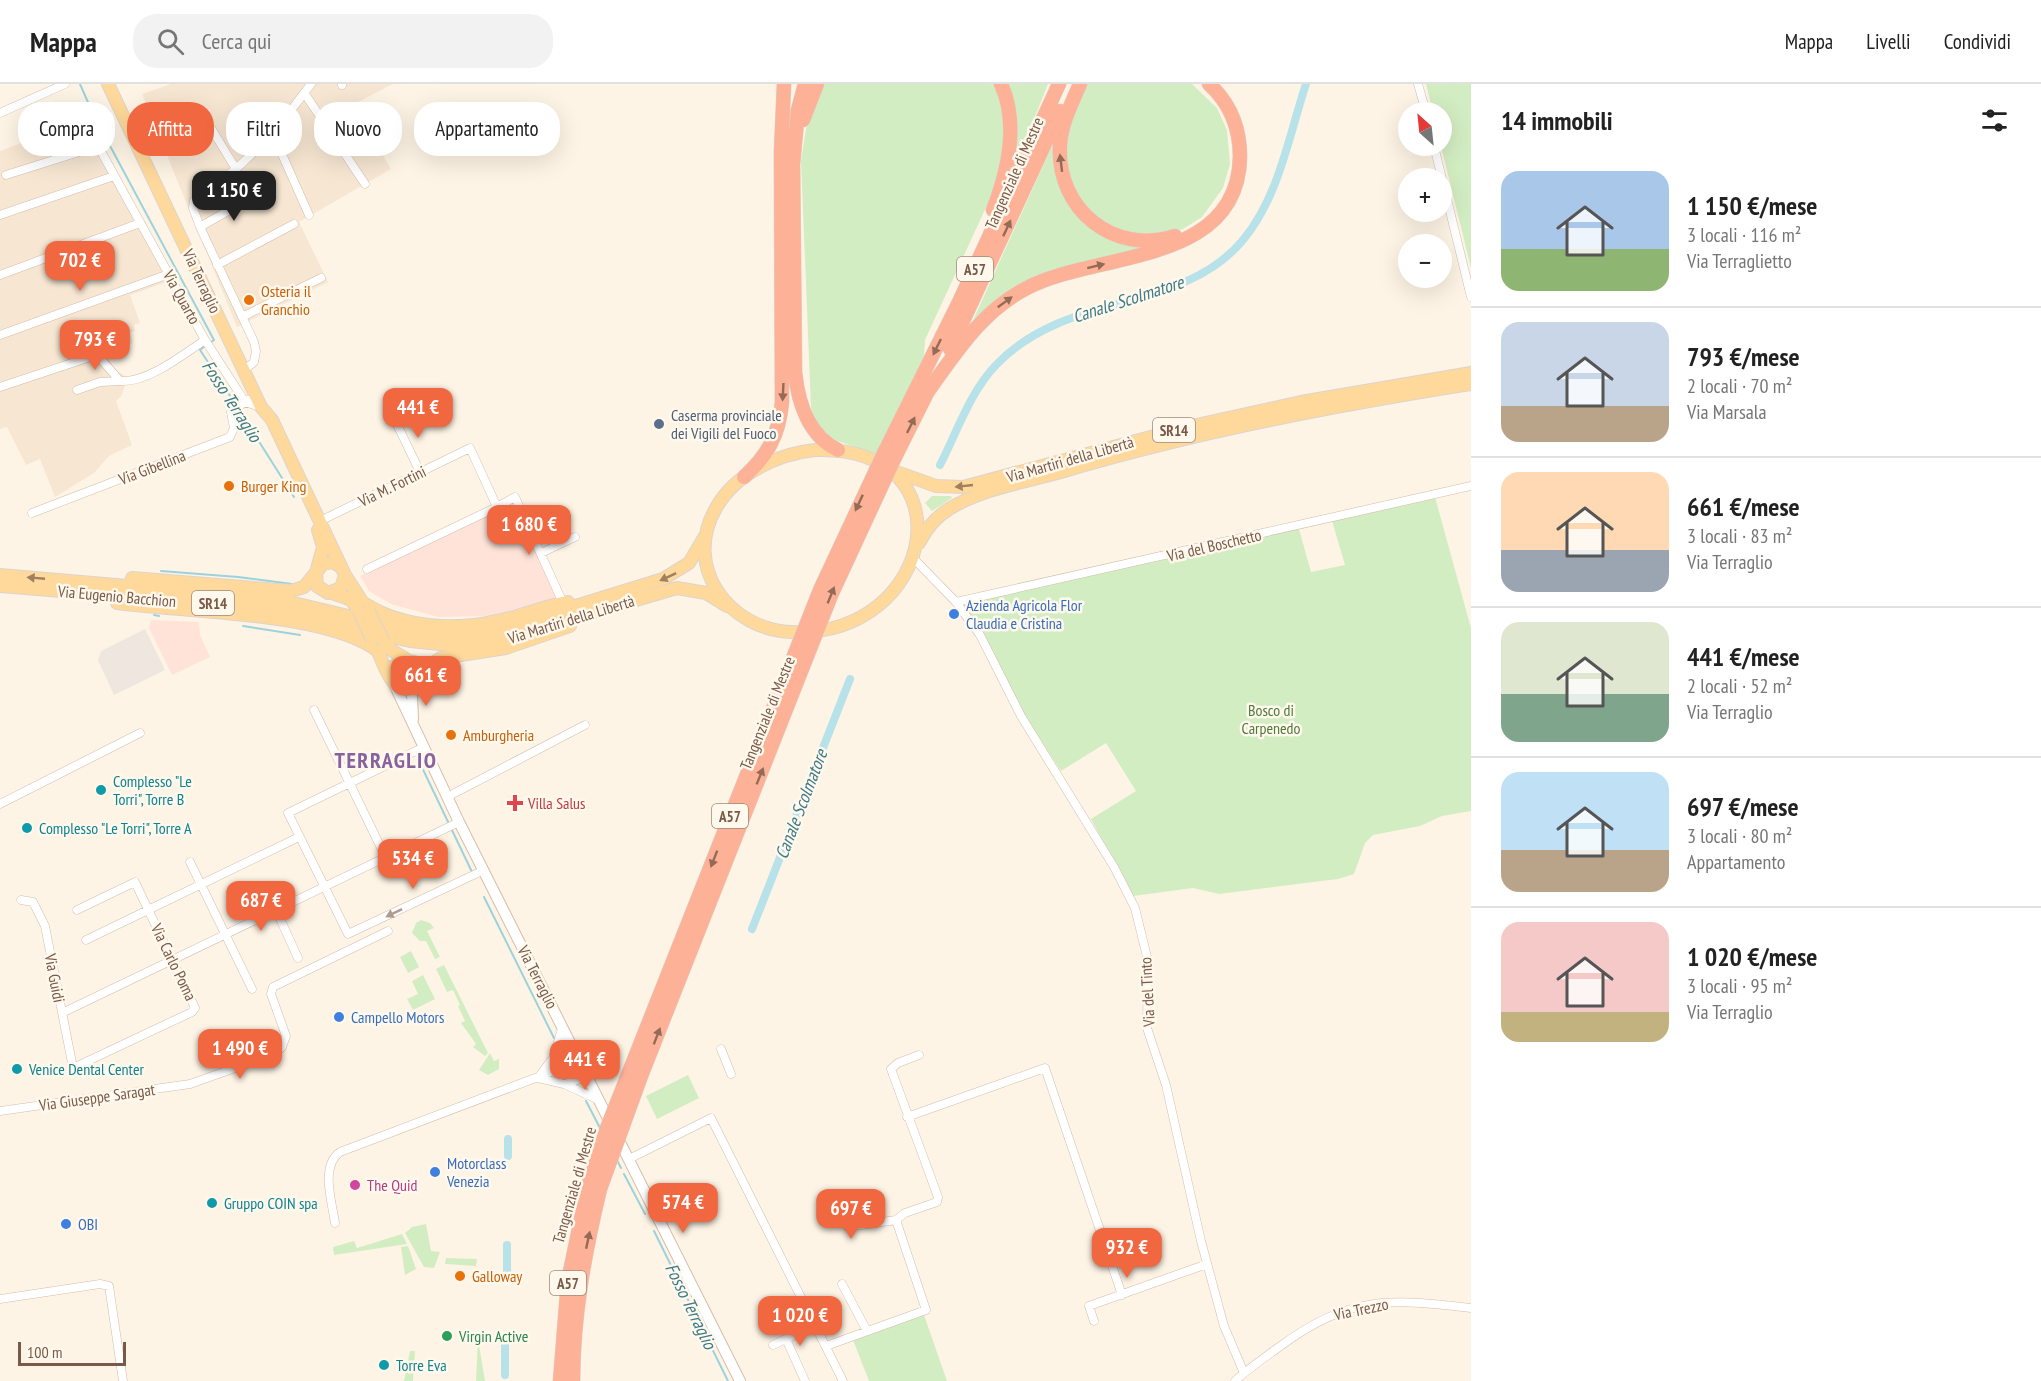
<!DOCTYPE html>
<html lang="it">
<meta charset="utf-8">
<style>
body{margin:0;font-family:"PT Sans Narrow",sans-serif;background:#f2f2f2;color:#222;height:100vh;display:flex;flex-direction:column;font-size:22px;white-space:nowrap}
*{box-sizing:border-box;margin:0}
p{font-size:20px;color:#767676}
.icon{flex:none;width:33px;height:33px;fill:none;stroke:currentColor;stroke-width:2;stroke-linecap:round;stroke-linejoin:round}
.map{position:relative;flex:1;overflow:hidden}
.sheet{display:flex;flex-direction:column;background:#fff;width:570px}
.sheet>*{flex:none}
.hud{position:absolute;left:18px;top:18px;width:570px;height:54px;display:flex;gap:12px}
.needle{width:39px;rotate:333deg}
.buttons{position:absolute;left:1398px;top:18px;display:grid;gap:12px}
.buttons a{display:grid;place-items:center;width:54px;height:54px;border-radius:50%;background:#fff;box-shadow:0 6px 24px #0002;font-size:30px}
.scale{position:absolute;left:18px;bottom:15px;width:108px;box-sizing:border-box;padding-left:6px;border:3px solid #795947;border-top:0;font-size:16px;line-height:21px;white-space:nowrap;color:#795947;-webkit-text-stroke:4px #fff8ed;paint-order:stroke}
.price{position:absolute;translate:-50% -51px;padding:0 14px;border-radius:12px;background:#f16840;color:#fff;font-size:20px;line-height:39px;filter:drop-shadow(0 2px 3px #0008)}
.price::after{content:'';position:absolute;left:50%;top:36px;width:18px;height:14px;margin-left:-9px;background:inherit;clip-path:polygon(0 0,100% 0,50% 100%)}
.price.current{background:#222;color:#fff}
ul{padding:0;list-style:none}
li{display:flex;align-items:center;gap:18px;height:150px;padding:0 30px}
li+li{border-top:2px solid #e0e0e0}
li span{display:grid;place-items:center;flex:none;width:168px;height:120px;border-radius:18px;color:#555}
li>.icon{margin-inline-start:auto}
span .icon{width:72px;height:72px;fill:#fffc;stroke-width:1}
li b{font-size:26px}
h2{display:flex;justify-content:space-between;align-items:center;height:72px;padding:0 30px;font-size:26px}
.pill{padding:0 21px;border-radius:24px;background:#fff;box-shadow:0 6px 24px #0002;font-size:21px;line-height:54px}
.pill.current{background:#f16840;color:#fff}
header{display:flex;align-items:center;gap:36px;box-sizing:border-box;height:84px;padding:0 30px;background:#fff;border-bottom:2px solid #e0e0e0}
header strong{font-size:28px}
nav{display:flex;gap:33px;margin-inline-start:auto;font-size:21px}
.search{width:420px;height:54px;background:#f2f2f2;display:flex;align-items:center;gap:15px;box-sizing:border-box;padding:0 21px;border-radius:24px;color:#767676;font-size:22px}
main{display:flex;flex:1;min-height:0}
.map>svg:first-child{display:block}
</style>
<header>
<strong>Mappa</strong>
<div class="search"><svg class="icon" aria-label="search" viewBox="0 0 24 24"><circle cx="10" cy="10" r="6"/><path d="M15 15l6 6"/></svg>Cerca qui</div>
<nav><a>Mappa</a><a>Livelli</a><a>Condividi</a></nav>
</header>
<main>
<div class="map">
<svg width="1471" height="1297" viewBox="0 0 1471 1297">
<rect width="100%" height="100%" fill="#fef4e5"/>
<!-- residential -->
<path fill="#f6e6d2" d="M171 0H393L354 20 391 85 299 138 328 198 237 243 142 10Z
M86 34 175 195 130 211 140 239 134 241 135 247 130 249 133 259 105 269 115 286 127 293 122 311 116 317 132 361 109 372 94 389 55 413 40 375 26 381 7 343 0 345V67Z"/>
<!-- commercial -->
<path fill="#ffe3d8" d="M516 418 558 510 556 514 490 532 438 533 391 520 369 507 364 499 360 492Z
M151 536 199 538 200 551 210 573 172 591 149 544Z"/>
<!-- industrial -->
<path fill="#eee6df" d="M145 545 165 586 114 611 98 576 101 567Z"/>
<!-- green -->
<path fill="#d3edc2" d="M820 0H999L1007 59 993 117 988 119 925 256 924 272 876 371C847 357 821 361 811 324L801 77 808 33Z
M1006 0H1048L1015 83 1011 81Z
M1086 0H1192L1217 24 1227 46 1230 80 1223 104 1202 133 1183 145 1170 150H1124L1091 131 1067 92 1066 47Z
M1204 0C1225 12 1235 39 1238 62 1250 171 1102 170 1033 198 1017 205 1004 214 991 225 984 231 978 239 970 243L1052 62 1057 64C1058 113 1089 157 1141 160 1156 161 1172 159 1185 152 1245 121 1254 44 1204 0Z
M1426 0H1471V184L1441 62 1442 28H1433Z
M932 412H951L952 414 932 427 925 419Z
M1435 413 1471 544V727L1442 732 1420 742 1373 751 1365 759 1354 790 1338 795 1219 810 1193 804 1133 812 1091 735 1136 707 1106 659 1061 687 1024 630 961 520 1299 445 1311 488 1345 481 1332 437Z
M421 836 430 839 434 844 427 847 440 873 435 875 426 857H420L412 849 416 839Z
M411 867 419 883 408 889 400 873Z
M444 881 488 969 485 972 473 963 476 960 461 939 465 937 458 922 460 921 453 906 447 908 436 885Z
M423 891 435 915 413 926 407 915 418 910 412 897Z
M490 969 494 977 499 975V985L488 991 479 986Z
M688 991 699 1014 657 1035 646 1012Z
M426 1140 431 1167 440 1168 434 1184 424 1183 405 1149 412 1143Z
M402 1150 407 1160 334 1171 333 1163 354 1157 357 1164Z
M408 1162 416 1185 405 1191 401 1163Z
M446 1174 477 1175 476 1182 445 1180Z
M924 1231 947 1297H869L853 1256Z
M478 1255 485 1297H476Z
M410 1267H415L413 1297H404Z"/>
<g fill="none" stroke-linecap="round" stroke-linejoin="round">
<!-- stream -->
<path stroke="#9cd2dc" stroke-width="2" d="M80 0 94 32 214 256 210 259
M205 262 200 266 236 321
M239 326 294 413
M161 487 238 493 292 500
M154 531 159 532
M243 542 300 551
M417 673 472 788
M484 813 554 954
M586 1017 600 1044
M617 1076 621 1084
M624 1090 645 1130
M654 1147 728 1297"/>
<!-- canal -->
<path stroke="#b7e2e9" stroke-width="8" d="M940 381C957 348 970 308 996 281 1067 206 1182 230 1243 156 1279 113 1289 51 1306 0
M752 845 850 595
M508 1072V1055
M507 1161V1188
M505 1261V1291"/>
<!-- street casing -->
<g stroke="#d3bdac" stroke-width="9">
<path id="street" d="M342 0V1
M1418 0 1426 28
M305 10 365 100
M0 29 65 0
M87 42 205 256 245 318 261 323
M175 50 206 36 236 85
M273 50 309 131
M1434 62 1471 213
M6 91 98 62
M0 131 114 92
M200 143 257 110
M217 181 294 140
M0 191 140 139
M242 233 321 194
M0 251 169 190
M244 286 254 278 256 267 254 258 200 143 193 124 194 117 236 85 273 50 311 0
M0 303 93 272 100 274 120 297C148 299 182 271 205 256
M77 306 100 298 120 297
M393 332 420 388
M497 423 515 413 563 519
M32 429 230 353 234 344 231 328 248 316
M320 437 470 364 497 423 367 485
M541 469 575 453
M913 474 956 518 980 551 1021 632 1114 783 1135 824 1148 877 1147 944 1166 1001 1201 1157 1224 1242 1244 1289
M956 518 1471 402
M314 626 386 774
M424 663 288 729 348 850 484 786
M447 713 585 641
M0 720 140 649
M190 778 252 905
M21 816 33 818 45 842 73 984 192 928 195 924 135 798 77 826
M276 826 298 874
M86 856 299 753
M62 929 459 738
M721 965 731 990
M541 990 553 974 562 945
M538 994 564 1000 599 1016
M564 1000 578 996 585 986
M0 1027 190 1000 274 970 282 963 286 952 271 910 273 903 388 847
M907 1033 1045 984 1122 1211
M629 1075 711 1034 843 1297
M839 1118 848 1143 896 1136
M335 1139C332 1118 320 1082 340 1068L567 982 582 981
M842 1200 867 1247
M0 1215 100 1200 109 1202 123 1297
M1094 1237 1089 1222 1207 1180
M786 1255 805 1297
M773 1261 816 1241
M826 1262 926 1226 896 1136 905 1129 937 1118 938 1113 891 985 898 979 919 971
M1235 1297C1249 1284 1264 1274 1279 1263 1349 1212 1388 1214 1471 1224"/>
</g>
<!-- secondary casing -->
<g stroke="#d6bda9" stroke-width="12">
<path id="secondary" d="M395 602 459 738 740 1297
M413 635 412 610 417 601"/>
</g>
<!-- primary casing -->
<g stroke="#dcd4cf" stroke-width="14">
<path id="primary" d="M108 0 261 323 272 336 345 491 369 528
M815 366C972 361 936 554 792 548 729 546 682 483 716 424 735 390 777 370 815 366Z
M891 386 936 402 963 403 1192 342 1301 318 1471 289
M919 459C926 445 936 433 949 425 981 405 1025 398 1061 388 1196 348 1333 322 1471 300
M317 485 323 463 318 446
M316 488 317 502 328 509 341 504 345 491
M0 491 256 513 298 520 411 547 459 551 501 545 663 495 689 479 705 452
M132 494 291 507 304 503 323 480 333 478 342 484
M0 502 257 523 410 557 449 561 503 555 677 504 706 509 727 522
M332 509 351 516 358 525
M117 519C183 528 330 528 379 568
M365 520C403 544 457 547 501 536 524 531 545 522 568 518
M384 558 391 566 406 575
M375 561C382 574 392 615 413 604 420 600 421 594 421 587L414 578 403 576 394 582 391 593
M421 593 427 583 441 574 506 564 570 542"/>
</g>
<!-- highway casing -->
<g stroke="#dcd4cf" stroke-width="15">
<path id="highway" d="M805 0 798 26 793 80 795 288C798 319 809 352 838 366
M1080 0C1072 19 1061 40 1060 61 1056 125 1114 172 1175 152
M803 36 817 0
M993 126C1008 87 1019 39 1001 0
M950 265 1060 27
M926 310C955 270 980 229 1025 205 1094 167 1238 183 1240 73 1240 45 1230 19 1209 0
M885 367 960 216 1059 0
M895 373 930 303
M744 393C768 371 779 351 782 318L781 68 784 0
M560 1297 568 1197 588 1102
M573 1297C573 1231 585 1168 600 1105"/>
</g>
<!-- street -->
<use href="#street" stroke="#fff" stroke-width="8"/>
<!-- secondary -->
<use href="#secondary" stroke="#fff" stroke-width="10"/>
<!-- primary -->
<use href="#primary" stroke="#ffd99b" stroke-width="12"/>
<!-- highway -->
<use href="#highway" stroke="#fdb197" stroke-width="14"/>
<!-- primary-bridge casing -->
<g stroke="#dcd4cf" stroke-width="14" stroke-linecap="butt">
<path id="primary-bridge" d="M358 525 372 555
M369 528 384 558"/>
</g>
<!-- highway-bridge casing -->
<g stroke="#dcd4cf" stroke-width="15" stroke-linecap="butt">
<path id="highway-bridge" d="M588 1102 607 1044 820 506 885 367
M600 1105 641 992 832 509 895 373"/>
</g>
<!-- primary-bridge -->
<use href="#primary-bridge" stroke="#ffd99b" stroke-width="12"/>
<!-- highway-bridge -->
<use href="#highway-bridge" stroke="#fdb197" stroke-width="14"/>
</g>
<!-- one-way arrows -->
<defs><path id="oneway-solid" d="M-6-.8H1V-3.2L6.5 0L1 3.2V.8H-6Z" transform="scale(1.5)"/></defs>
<g fill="#936b57">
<use href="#oneway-solid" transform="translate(1061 79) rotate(-97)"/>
<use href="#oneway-solid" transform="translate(1007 144) rotate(-65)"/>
<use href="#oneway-solid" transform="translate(1096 182) rotate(-14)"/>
<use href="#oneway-solid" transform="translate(1005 218) rotate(-36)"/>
<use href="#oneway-solid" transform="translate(937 263) rotate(116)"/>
<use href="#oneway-solid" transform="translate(783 308) rotate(93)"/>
<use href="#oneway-solid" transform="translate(911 341) rotate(-64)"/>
<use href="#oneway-solid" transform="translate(859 419) rotate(115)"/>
<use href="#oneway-solid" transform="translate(831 511) rotate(-68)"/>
<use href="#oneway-solid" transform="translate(760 692) rotate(-68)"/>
<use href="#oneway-solid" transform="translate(714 775) rotate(111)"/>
<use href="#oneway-solid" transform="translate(657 952) rotate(-69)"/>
<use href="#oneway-solid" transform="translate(588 1156) rotate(-78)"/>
</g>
<g fill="#a17f60">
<use href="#oneway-solid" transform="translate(964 402) rotate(174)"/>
<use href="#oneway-solid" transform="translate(668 493) rotate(155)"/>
<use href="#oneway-solid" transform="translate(36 494) rotate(-175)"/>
</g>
<use fill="#af9b91" href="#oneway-solid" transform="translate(394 829) rotate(154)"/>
<!-- markers -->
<g fill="#e8710a" stroke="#fff8ed" stroke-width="2">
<circle cx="249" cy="216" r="6"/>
<circle cx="229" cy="402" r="6"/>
<circle cx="451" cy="651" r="6"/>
<circle cx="460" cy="1192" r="6"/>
</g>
<circle fill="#5c6f8a" stroke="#fff8ed" stroke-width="2" cx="659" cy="340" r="6"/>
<g fill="#3f7fe0" stroke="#fff8ed" stroke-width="2">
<circle cx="954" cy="530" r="6"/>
<circle cx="339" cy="933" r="6"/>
<circle cx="435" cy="1088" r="6"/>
<circle cx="66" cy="1140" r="6"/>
</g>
<g fill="#0f9aa8" stroke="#fff8ed" stroke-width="2">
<circle cx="101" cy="706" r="6"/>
<circle cx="27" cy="744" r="6"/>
<circle cx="17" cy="985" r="6"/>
<circle cx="212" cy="1119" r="6"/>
<circle cx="384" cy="1281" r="6"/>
</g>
<path fill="#e0444e" stroke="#fff8ed" stroke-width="2" d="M512 710h6v6h6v6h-6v6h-6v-6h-6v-6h6z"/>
<circle fill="#d1479c" stroke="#fff8ed" stroke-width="2" cx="355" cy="1101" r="6"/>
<circle fill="#2e9e5b" stroke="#fff8ed" stroke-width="2" cx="447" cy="1252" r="6"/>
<g text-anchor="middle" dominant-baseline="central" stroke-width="5" stroke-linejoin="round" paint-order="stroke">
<!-- shield labels -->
<g fill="#fff8ed" stroke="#a18979" stroke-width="1.5">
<rect x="957" y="173" width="36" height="24" rx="4.5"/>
<rect x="1153" y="334" width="42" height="24" rx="4.5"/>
<rect x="192" y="507" width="42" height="24" rx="4.5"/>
<rect x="712" y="720" width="36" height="24" rx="4.5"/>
<rect x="550" y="1187" width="36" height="24" rx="4.5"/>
</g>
<g font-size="15" font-weight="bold" fill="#795947">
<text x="975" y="185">A57</text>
<text x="1174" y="346">SR14</text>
<text x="213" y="519">SR14</text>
<text x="730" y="732">A57</text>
<text x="568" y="1199">A57</text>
</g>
<!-- street labels -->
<g font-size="16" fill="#795947" stroke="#fff8ed">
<text transform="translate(1014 89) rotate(-66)">Tangenziale di Mestre</text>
<text transform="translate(202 197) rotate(65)">Via Terraglio</text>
<text transform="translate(182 213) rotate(61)">Via Quarto</text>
<text transform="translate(1070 375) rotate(-16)">Via Martiri della Libertà</text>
<text transform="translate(152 383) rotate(-21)">Via Gibellina</text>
<text transform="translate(392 402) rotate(-26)">Via M. Fortini</text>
<text transform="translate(1214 461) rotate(-13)">Via del Boschetto</text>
<text transform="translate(117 512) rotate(5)">Via Eugenio Bacchion</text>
<text transform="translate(571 535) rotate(-17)">Via Martiri della Libertà</text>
<text transform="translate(767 629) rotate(-68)">Tangenziale di Mestre</text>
<text transform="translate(174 878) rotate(64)">Via Carlo Poma</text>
<text transform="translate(538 893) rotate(63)">Via Terraglio</text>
<text transform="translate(55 894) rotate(79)">Via Guidi</text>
<text transform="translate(1147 908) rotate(-93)">Via del Tinto</text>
<text transform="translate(97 1013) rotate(-8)">Via Giuseppe Saragat</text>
<text transform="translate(574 1101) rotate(-74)">Tangenziale di Mestre</text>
<text transform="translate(1361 1225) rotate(-12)">Via Trezzo</text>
</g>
<!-- food labels -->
<g font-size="16" fill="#c56008" stroke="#fff8ed" text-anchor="start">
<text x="261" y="207">Osteria il<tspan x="261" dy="18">Granchio</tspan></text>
<text x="241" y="402">Burger King</text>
<text x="463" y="651">Amburgheria</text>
<text x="472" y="1192">Galloway</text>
</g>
<!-- service labels -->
<g font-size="16" fill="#4e5e75" stroke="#fff8ed" text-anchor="start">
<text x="671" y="331">Caserma provinciale<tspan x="671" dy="18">dei Vigili del Fuoco</tspan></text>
</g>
<!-- shop labels -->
<g font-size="16" fill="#366cbe" stroke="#fff8ed" text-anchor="start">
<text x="966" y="521">Azienda Agricola Flor<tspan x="966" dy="18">Claudia e Cristina</tspan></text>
<text x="351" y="933">Campello Motors</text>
<text x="447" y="1079">Motorclass<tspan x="447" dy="18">Venezia</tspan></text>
<text x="78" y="1140">OBI</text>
</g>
<!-- park labels -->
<g font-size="16" fill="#4e7a3c" stroke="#fff8ed">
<text x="1271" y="626">Bosco di<tspan x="1271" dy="18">Carpenedo</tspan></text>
</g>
<!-- culture labels -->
<g font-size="16" fill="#0d838f" stroke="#fff8ed" text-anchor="start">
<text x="113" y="697">Complesso "Le<tspan x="113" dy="18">Torri", Torre B</tspan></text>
<text x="39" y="744">Complesso "Le Torri", Torre A</text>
<text x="29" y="985">Venice Dental Center</text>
<text x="224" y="1119">Gruppo COIN spa</text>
<text x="396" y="1281">Torre Eva</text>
</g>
<!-- health labels -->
<g font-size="16" fill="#be3a42" stroke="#fff8ed" text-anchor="start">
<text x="528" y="719">Villa Salus</text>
</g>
<!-- hotel labels -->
<g font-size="16" fill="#b23c85" stroke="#fff8ed" text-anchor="start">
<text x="367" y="1101">The Quid</text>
</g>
<!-- leisure labels -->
<g font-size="16" fill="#27864d" stroke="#fff8ed" text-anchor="start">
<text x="459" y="1252">Virgin Active</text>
</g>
<!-- water labels -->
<g font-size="18" font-style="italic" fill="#3c7b87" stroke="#fff8ed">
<text transform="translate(1128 215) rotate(-18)">Canale Scolmatore</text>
<text transform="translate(232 317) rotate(57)">Fosso Terraglio</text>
<text transform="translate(801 720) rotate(-69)">Canale Scolmatore</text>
<text transform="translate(691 1222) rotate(64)">Fosso Terraglio</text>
</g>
<!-- district labels -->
<g font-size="22" font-weight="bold" letter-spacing="1.5" fill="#89629d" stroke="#fff8ed">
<text x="386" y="676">TERRAGLIO</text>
</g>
</g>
</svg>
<div class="buttons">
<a><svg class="needle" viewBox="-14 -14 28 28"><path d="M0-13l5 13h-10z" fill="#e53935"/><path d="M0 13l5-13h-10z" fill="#767676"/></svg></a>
<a>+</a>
<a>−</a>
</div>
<div class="scale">100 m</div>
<b class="price current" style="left:234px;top:138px">1 150 €</b>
<b class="price" style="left:80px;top:208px">702 €</b>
<b class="price" style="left:95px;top:287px">793 €</b>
<b class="price" style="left:418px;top:355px">441 €</b>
<b class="price" style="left:529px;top:472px">1 680 €</b>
<b class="price" style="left:426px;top:623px">661 €</b>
<b class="price" style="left:413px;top:806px">534 €</b>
<b class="price" style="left:261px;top:848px">687 €</b>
<b class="price" style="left:240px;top:996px">1 490 €</b>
<b class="price" style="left:585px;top:1007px">441 €</b>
<b class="price" style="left:683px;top:1150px">574 €</b>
<b class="price" style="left:851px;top:1156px">697 €</b>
<b class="price" style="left:1127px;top:1195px">932 €</b>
<b class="price" style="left:800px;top:1263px">1 020 €</b>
<div class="hud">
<a class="pill">Compra</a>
<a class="pill current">Affitta</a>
<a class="pill">Filtri</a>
<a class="pill">Nuovo</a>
<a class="pill">Appartamento</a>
</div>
</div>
<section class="sheet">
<h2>14 immobili<svg class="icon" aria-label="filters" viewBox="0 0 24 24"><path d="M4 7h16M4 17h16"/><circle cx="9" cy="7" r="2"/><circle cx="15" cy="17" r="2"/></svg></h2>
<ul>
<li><span style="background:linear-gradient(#a9c7e8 65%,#8fb573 0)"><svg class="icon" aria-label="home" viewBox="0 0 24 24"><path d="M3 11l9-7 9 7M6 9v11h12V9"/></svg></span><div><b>1 150 €/mese</b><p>3 locali · 116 m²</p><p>Via Terraglietto</p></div></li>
<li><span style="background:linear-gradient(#c9d6e8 70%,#b9a48a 0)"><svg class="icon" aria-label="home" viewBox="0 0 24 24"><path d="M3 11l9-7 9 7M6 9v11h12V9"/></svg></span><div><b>793 €/mese</b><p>2 locali · 70 m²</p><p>Via Marsala</p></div></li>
<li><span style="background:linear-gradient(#ffd9b3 65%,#9aa5b1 0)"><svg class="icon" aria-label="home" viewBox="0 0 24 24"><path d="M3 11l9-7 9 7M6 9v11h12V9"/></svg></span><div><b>661 €/mese</b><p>3 locali · 83 m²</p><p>Via Terraglio</p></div></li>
<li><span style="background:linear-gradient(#dfe7d0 60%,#7fa58c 0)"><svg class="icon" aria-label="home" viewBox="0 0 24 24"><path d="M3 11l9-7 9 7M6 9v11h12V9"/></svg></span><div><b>441 €/mese</b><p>2 locali · 52 m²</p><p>Via Terraglio</p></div></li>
<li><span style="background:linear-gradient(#bfe0f5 65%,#b9a48a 0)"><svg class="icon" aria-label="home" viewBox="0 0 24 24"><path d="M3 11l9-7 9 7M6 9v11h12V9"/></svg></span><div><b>697 €/mese</b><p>3 locali · 80 m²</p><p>Appartamento</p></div></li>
<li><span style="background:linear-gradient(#f6c9c9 75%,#c2b280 0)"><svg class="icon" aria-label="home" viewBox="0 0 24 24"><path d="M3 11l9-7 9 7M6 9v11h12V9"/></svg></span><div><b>1 020 €/mese</b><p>3 locali · 95 m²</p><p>Via Terraglio</p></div></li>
</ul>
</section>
</main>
